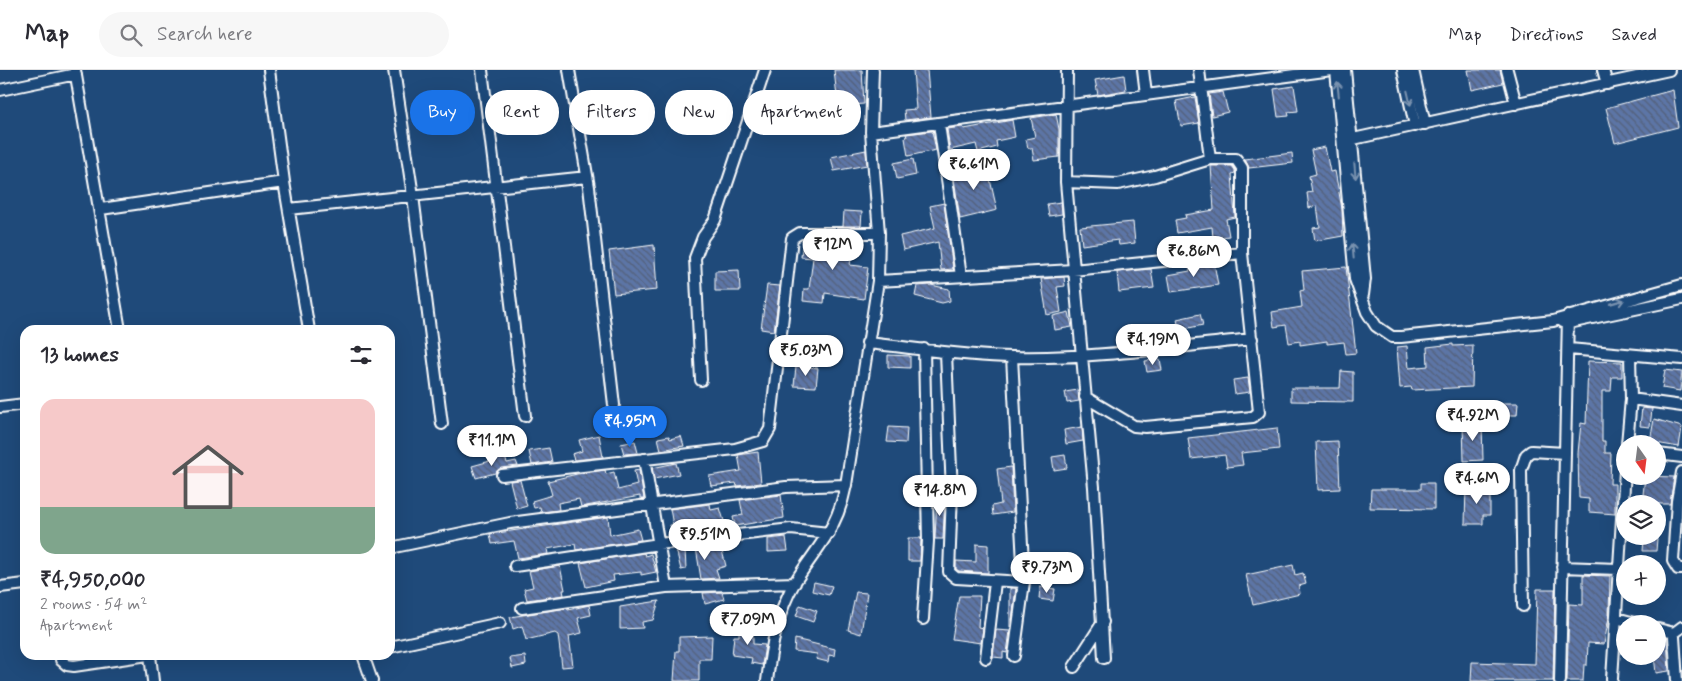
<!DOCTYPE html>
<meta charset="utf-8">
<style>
body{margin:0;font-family:Mynerve,sans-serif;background:#f7f7f7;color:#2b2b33;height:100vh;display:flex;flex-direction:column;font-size:19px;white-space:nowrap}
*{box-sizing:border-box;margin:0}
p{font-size:16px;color:#7c7c81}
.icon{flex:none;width:28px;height:28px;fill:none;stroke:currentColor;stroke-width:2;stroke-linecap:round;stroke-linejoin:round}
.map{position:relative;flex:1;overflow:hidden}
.side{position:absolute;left:20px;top:255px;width:375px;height:335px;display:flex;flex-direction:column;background:#fff;border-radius:15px;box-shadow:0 5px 20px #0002}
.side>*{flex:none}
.hud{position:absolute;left:410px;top:20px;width:475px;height:45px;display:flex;gap:10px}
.needle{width:32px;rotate:166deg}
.fabs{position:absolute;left:1616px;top:365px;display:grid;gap:10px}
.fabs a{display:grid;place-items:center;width:50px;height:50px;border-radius:50%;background:#fff;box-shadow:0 5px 20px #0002;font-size:25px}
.price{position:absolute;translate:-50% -42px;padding:0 11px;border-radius:18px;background:#fff;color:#222;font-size:16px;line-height:32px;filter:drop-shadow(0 1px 2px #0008)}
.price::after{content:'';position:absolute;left:50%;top:30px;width:15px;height:11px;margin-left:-8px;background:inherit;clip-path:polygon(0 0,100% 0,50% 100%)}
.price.current{background:#1a73e8;color:#fff}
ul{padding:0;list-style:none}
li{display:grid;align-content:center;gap:10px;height:265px;padding:0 20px}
li span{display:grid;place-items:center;height:155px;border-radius:15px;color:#555}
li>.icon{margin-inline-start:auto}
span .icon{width:90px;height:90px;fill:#fffc;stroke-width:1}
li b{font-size:21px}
h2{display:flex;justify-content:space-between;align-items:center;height:60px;padding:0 20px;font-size:21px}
.chip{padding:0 18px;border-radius:22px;background:#fff;box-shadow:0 5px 20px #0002;font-size:18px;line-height:45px}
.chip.current{background:#1a73e8;color:#fff}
header{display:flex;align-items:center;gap:30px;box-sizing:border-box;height:70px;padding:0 25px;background:#fff;border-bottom:1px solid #e1e1e2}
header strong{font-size:24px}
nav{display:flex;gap:28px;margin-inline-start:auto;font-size:18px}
.search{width:350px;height:45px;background:#f7f7f7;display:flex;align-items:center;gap:12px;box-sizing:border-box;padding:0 18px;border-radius:28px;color:#7c7c81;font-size:19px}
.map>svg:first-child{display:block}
</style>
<header>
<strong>Map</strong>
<div class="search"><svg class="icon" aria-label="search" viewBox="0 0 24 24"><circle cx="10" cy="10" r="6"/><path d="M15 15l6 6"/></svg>Search here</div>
<nav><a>Map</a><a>Directions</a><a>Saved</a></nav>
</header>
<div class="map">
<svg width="1682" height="611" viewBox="0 0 1682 611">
<defs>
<pattern id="building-back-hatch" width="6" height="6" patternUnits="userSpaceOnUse" patternTransform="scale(1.25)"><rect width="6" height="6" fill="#5c75a6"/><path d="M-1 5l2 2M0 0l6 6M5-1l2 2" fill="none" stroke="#546079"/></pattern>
</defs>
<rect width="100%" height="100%" fill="#1f4a7a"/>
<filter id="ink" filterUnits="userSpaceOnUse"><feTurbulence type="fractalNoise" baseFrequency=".02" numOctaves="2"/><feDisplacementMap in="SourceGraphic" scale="10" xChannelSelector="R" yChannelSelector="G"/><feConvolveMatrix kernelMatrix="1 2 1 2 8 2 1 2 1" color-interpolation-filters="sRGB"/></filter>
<g filter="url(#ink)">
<!-- building -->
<path fill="url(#building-back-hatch)" stroke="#fff" d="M834 0H862L864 34 838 36Z
M913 0H927L931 47 905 50 904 40 916 39Z
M1468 0H1500L1503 13 1472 20Z
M1124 5 1126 20 1098 25 1095 10Z
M1294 16 1298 41 1288 42 1289 46 1278 47 1274 19Z
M1673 20 1678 57 1615 73 1606 38Z
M1223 22 1228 42 1212 46 1209 24Z
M1195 27 1199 53 1181 56 1176 31Z
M1056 44 1059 59V87L1034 90 1032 78H1028L1026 69 1035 67 1031 48Z
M1012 50 1015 67 996 71 997 77 978 82 976 74 950 80 947 59 963 57 964 59Z
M932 61 936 80 908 86 905 68 907 67 906 64Z
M1325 77 1330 102 1335 101 1342 139 1343 166 1315 171 1313 158 1320 157 1317 136 1309 138 1307 123 1312 122 1309 106 1316 104 1311 80Z
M866 80 867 95 834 101 831 87Z
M1292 83 1293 93 1249 98 1245 89Z
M913 89 916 105 897 109 894 93Z
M986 92 997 140 960 149 953 102Z
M1211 96H1232L1235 100V103L1232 104 1235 147 1226 149 1229 166 1213 168 1212 157 1177 163 1175 150 1186 148 1185 145 1214 140Z
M1061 132 1062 144 1049 146 1047 134Z
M944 133 953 199 941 200 938 172 903 180 900 166 935 158 930 136Z
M844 141 862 142 861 156H843Z
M1133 152 1135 173 1119 175 1118 170 1082 175 1080 157Z
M803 170H854L850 195 868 197 864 229 825 223 824 233 803 231 804 219H809L813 188 801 187Z
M654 175 657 220 614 224 609 181Z
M1214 193 1218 215 1171 222 1168 205 1190 201 1189 195Z
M1346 197 1356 283 1346 284 1344 272 1327 274V271L1300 275V271L1289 273 1286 255 1274 257 1272 242 1302 237 1300 221 1304 220 1302 201Z
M1151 199 1154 218 1119 222 1117 202Z
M739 200 740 221H715V201Z
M1064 207 1065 216 1057 217 1061 242 1047 245 1041 209Z
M767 215 780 216 774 261 761 259Z
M931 215 949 219 950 231 942 233 915 226 917 216Z
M1069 242 1072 257 1055 260 1053 246Z
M1200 244 1203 255 1179 260 1177 249Z
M1453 274V276L1473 275 1472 317 1412 320 1411 317 1400 318 1397 277 1407 276 1409 298 1428 296 1427 277Z
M888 285 910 286V298L888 297Z
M1160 289 1162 300 1147 302 1145 291Z
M1588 291 1622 292V307H1612L1611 321H1602V371H1605V383H1611L1610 414H1615V444L1589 442V429L1579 428 1578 383 1581 353 1586 354Z
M796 296 818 298 816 317 794 316Z
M1665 300 1682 302 1680 321 1662 318Z
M1341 301 1353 302V332L1291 331V318H1340Z
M1248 308 1250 322 1235 324 1233 310Z
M1078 320 1079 331 1067 333 1065 322Z
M1477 333H1518L1517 345H1477Z
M1642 338 1652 339 1650 357 1640 356Z
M1654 349 1682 357 1679 377 1650 372Z
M1463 354H1482L1483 390 1464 391Z
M889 357 907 358 906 373 887 372Z
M1082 357 1083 371 1066 374 1064 360Z
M1277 358 1279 379 1241 383 1243 395 1227 397 1225 385 1191 389 1188 368Z
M599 365 603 387 574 390 572 384 582 381 579 370Z
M669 366 670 369 681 366 684 376 661 380 658 368Z
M635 371 638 383 624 384 621 374Z
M1338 371 1340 419 1318 420 1316 372Z
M549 378 552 392 532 395 529 381Z
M758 382 761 413 737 416 736 413 711 416 709 406 741 401 738 385Z
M1065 385 1067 398 1054 400 1052 387Z
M505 387 507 393 516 391 518 396 501 398 495 403 476 408 472 396Z
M676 393 679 404 654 409 652 398Z
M1011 397 1013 442 993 445 992 436 1001 434 997 399Z
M605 400 606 404 614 402 618 420 637 415 634 401 639 400 644 429H640V426L581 437 579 429 558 433 559 440 541 442 540 437 534 438 532 431 552 425 548 411 577 404Z
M1645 406 1674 407 1670 434H1642Z
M520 410 527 436 517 439 510 411Z
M1421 413H1434V439L1370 438 1371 419H1421Z
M1466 416H1484L1483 423H1490V445H1483V454H1465Z
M937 424 945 425 943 469H935Z
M781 425 784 448 735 456 733 447 743 445 740 430Z
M710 434 711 440 720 438 725 454 709 458 710 461 672 466 670 455H673L670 439Z
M608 447 610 465 638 459 641 470 576 480 575 474 547 479 548 484 518 488 514 471 492 474 490 464Z
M786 467 788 481 768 482V469Z
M908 468H921L920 491H908Z
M1644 469H1657L1656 481H1643Z
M976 474 988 475V503L959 501 956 499V491L976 492Z
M713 475 714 479 721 477 726 496 716 499 719 508 701 509 696 478 685 479 686 499 681 500 676 479Z
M644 483 645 486 651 484 656 502 641 505V502L613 505 614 511 586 517 580 493Z
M1293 495 1295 505 1303 503 1306 514 1299 516 1300 524 1253 535 1246 505Z
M560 496 565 520H563L564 525 527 530 524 519 533 517 529 501Z
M1583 505 1610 506 1609 547 1604 574 1588 573 1587 595H1584L1583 611H1567L1569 534 1583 535Z
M814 512 832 516 829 525 812 521Z
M1040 517 1055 519 1053 531 1039 529Z
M1010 518H1016L1011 557H1010Z
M1537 519H1555L1553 611H1471L1472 592 1535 594Z
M722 522 724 529 705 534 703 523Z
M856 522 867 523 861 564 848 560Z
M959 526H980L978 557 983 558 981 573 952 569Z
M659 531 653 550 642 552 643 558 620 559V537Z
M589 535 591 545 578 548 582 563 569 566 573 596 562 597 558 565 555 563 526 570 522 556 513 559 510 547 567 538 568 540Z
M800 535 817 541 813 552 796 546Z
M739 557H753V574L765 575 762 595 751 593 752 588 732 585 734 566H739Z
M996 560 1010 561 1007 583 1003 582V588L993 587Z
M712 566 711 589H699V611H674L676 581H679V567Z
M795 569 835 579 834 586 829 585 828 592 816 589 817 584 794 581Z
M1667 569 1669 601 1656 603 1654 586H1658V570Z
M525 586 526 595 512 598 510 588Z"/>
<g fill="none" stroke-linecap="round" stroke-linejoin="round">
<!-- minor casing -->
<g stroke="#fff" stroke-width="14">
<path id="minor" d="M75 0 120 260
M269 0 284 112 309 260
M394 0 413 126 442 354
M482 0 525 346
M569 0 589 117 614 335
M1067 0 1066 112 1094 417 1104 588
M1143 0 1146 24
M1199 0 1210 89
M1336 0 1355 209 1367 242 1376 256 1392 267H1401L1553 251 1682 215
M1345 0 1365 209 1363 225
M1403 0 1415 56
M1413 0 1425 54
M1507 0 1516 34
M1603 0 1607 14
M0 20 76 4
M939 54 961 206
M871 62 1332 0
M1344 71 1669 0
M1066 112 1118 114 1155 106 1210 89H1236L1242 98V183L1259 342 1253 347 1145 357 1134 356 1085 327
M101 139 284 112
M289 139 587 107
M878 211 1073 200 1242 183
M1563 252 1569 253 1682 229
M867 273C915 278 963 286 1012 287 1092 289 1172 277 1252 269
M1569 279 1682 289
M946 283 952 422 949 502 956 508 1024 512 1014 586
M1012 287 1024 512
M701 310 695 188 703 167 715 150 765 0
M1631 329 1682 336
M0 337 25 334
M1627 374 1631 329 1630 285
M1658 384 1682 387
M644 389 666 517
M1682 402 1677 431 1673 491 1678 499H1682
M502 405 735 379 763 371 770 359 792 168 800 163H879
M390 478 510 453 786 417 846 415
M515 496 659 474 791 459 829 463
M1562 497 1618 499
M0 517 25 514
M1523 536 1521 400 1526 385 1531 381 1565 383
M522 538 666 517 795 513
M1616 548 1639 554
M923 549 928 471 924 279
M1658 559 1674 563
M390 577 500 553
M61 585V590L67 595 74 596 148 585
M150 585 153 611
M363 585 372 611
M986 588 995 512
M1074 597 1103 552
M1612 609 1625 400
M767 611C771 578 777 542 795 512 818 475 837 461 846 415L878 211 879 163 871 62 873 0
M1560 611 1568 246
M1677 611 1674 567V563L1682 557"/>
</g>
<!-- minor -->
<use href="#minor" stroke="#1f4a7a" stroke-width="10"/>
</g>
<!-- one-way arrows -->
<defs><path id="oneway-shaft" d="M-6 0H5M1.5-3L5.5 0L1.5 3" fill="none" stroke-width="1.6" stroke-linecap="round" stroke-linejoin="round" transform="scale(1.25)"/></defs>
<g stroke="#7992af">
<use href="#oneway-shaft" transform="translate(1338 19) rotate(-96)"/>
<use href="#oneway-shaft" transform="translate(1409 28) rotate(77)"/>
<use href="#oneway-shaft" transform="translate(1355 101) rotate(85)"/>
<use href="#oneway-shaft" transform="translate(1353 181) rotate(-95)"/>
<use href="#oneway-shaft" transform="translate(1617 232) rotate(-16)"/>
</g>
</g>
</svg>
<div class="fabs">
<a><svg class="needle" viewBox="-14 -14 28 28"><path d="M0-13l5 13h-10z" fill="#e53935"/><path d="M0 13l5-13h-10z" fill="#7c7c81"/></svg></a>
<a><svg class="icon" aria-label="layers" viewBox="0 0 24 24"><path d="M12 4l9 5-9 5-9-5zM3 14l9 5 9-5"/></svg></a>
<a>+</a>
<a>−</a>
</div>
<b class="price" style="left:974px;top:121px">₹6.61M</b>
<b class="price" style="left:833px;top:201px">₹12M</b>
<b class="price" style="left:1194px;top:208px">₹6.86M</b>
<b class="price" style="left:1153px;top:296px">₹4.19M</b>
<b class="price" style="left:806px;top:307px">₹5.03M</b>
<b class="price" style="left:1473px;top:372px">₹4.92M</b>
<b class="price current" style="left:630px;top:378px">₹4.95M</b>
<b class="price" style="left:492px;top:397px">₹11.1M</b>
<b class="price" style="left:1477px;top:435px">₹4.6M</b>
<b class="price" style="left:940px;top:447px">₹14.8M</b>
<b class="price" style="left:705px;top:491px">₹9.51M</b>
<b class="price" style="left:1047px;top:524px">₹9.73M</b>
<b class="price" style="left:748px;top:576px">₹7.09M</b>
<div class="hud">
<a class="chip current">Buy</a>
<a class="chip">Rent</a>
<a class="chip">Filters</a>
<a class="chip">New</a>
<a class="chip">Apartment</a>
</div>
<section class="side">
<h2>13 homes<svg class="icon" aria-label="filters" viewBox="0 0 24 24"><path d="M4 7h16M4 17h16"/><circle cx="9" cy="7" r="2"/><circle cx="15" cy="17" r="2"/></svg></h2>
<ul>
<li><span style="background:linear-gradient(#f6c9c9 70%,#7fa58c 0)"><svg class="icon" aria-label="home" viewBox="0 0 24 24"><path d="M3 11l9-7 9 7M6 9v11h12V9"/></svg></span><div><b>₹4,950,000</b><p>2 rooms · 54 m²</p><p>Apartment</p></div></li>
</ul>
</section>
</div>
